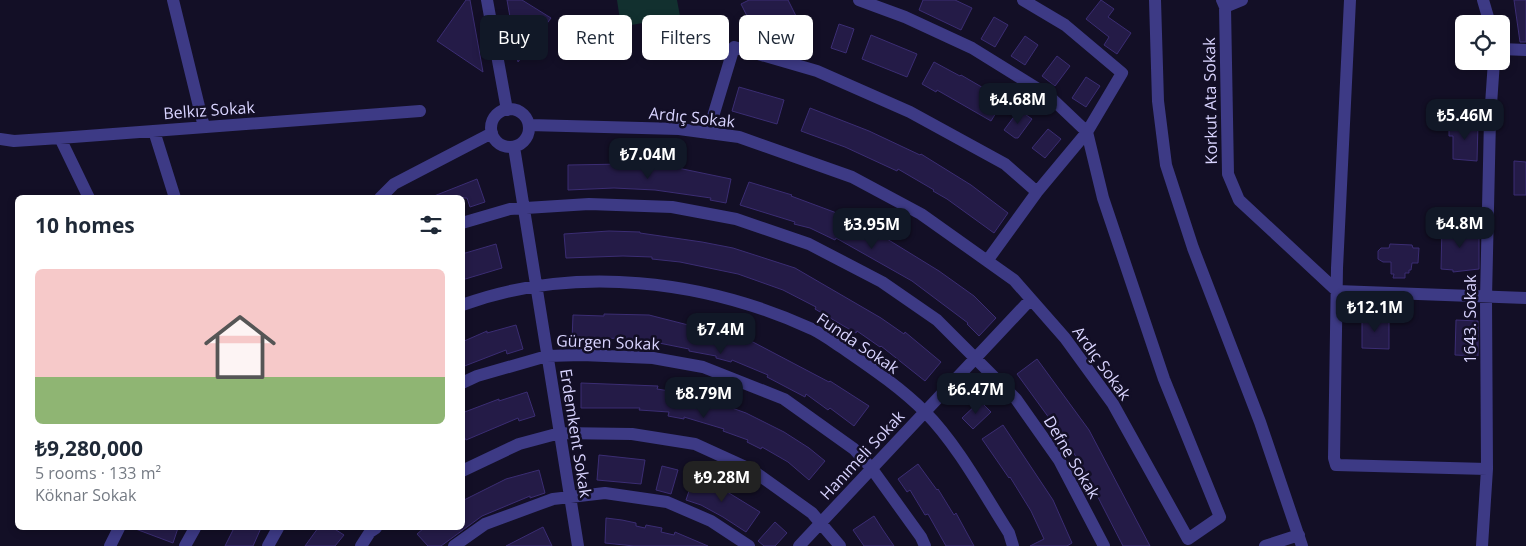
<!DOCTYPE html>
<meta charset="utf-8">
<style>
body{margin:0;font-family:"Open Sans",sans-serif;background:#f2f2f3;color:#1f2937;height:100vh;display:flex;flex-direction:column;font-size:19px;white-space:nowrap}
*{box-sizing:border-box;margin:0}
p{font-size:16px;color:#747a83}
.icon{flex:none;width:28px;height:28px;fill:none;stroke:currentColor;stroke-width:2;stroke-linecap:round;stroke-linejoin:round}
.map{position:relative;flex:1;overflow:hidden}
.panel{position:absolute;left:15px;top:195px;width:450px;height:335px;display:flex;flex-direction:column;background:#fff;border-radius:8px;box-shadow:0 2px 8px #0003}
.panel>*{flex:none}
.top-card{position:absolute;left:480px;top:15px;width:475px;height:45px;display:flex;gap:10px}
.fabs{position:absolute;left:1455px;top:15px;display:grid;gap:10px}
.fabs a{display:grid;place-items:center;width:55px;height:55px;border-radius:8px;background:#fff;box-shadow:0 2px 8px #0003;font-size:25px}
.price{position:absolute;translate:-50% -42px;padding:0 11px;border-radius:10px;background:#111827;color:#fff;font-size:16px;line-height:32px;filter:drop-shadow(0 1px 2px #0008)}
.price::after{content:'';position:absolute;left:50%;top:30px;width:15px;height:11px;margin-left:-8px;background:inherit;clip-path:polygon(0 0,100% 0,50% 100%)}
.price.on{background:#222;color:#fff}
ul{padding:0;list-style:none}
li{display:grid;align-content:center;gap:10px;height:265px;padding:0 20px}
li span{display:grid;place-items:center;height:155px;border-radius:8px;color:#555}
li>.icon{margin-inline-start:auto}
span .icon{width:90px;height:90px;fill:#fffc;stroke-width:1}
li b{font-size:21px}
h2{display:flex;justify-content:space-between;align-items:center;height:60px;padding:0 20px;font-size:21px}
.chip{padding:0 18px;border-radius:8px;background:#fff;box-shadow:0 2px 8px #0003;font-size:18px;line-height:45px}
.chip.on{background:#111827;color:#fff}
.map>svg:first-child{display:block}
</style>
<div class="map">
<svg width="1526" height="546" viewBox="0 0 1526 546">
<rect width="100%" height="100%" fill="#130f26"/>
<!-- green -->
<path fill="#12302f" d="M617 0H677L680 16 621 27Z"/>
<!-- building -->
<path fill="#241b47" stroke="#3b2d73" d="M466 0H470L483 72 437 41Z
M507 0H522L551 18 518 62Z
M749 0H788L799 22 760 42 741 4Z
M923 0H955L972 8 961 30 919 10Z
M1101 0 1114 9 1108 17 1131 33 1117 54 1104 45 1109 37 1086 19Z
M1514 0H1526V42H1520Z
M994 17 1008 25 995 47 981 39Z
M839 24 854 29 846 53 831 48Z
M871 35 917 54 907 77 862 59Z
M1025 36 1038 45 1025 65 1011 56Z
M1057 56 1070 66 1055 86 1042 76Z
M934 62 960 76 961 75 1004 100 991 121 937 90 936 92 922 84Z
M1086 77 1100 86 1086 107 1072 98Z
M739 87 784 100 777 124 732 111Z
M810 108 869 131 920 155 921 154 971 185 1008 213 994 233 947 199 933 191 934 190 898 169 897 171 845 147 801 131Z
M1019 110 1032 119 1018 138H1015L1004 130Z
M1449 124H1478L1477 161 1453 159V136H1449Z
M1048 129 1061 139 1045 158 1032 148Z
M1514 161 1526 162V195H1514Z
M624 164 673 167 731 179 726 203 710 200 711 198 655 190 614 188 568 190V165Z
M477 179 485 202 470 207 467 198H429Z
M749 182 792 195 791 196 834 212 860 225 861 223 939 271 974 296 996 318 979 336 967 324 968 323 912 281 836 238 835 240 810 228 794 224 795 222 740 205Z
M1456 225H1466V228L1479 229V269L1453 272V270L1441 269 1442 227H1455Z
M609 231 640 232V233L702 242 733 248 795 268 881 318 904 334 905 332 941 362 925 381 881 346 880 347 857 331 856 333 842 325 815 309 816 307 783 290 738 274 680 262 652 259V257L623 256 566 258 564 234Z
M496 244 502 268 462 280V254Z
M1390 244 1412 245 1413 248H1419L1418 263H1412L1411 270H1409V273H1405V278H1393L1394 274H1391V262H1383L1378 259V251L1381 248H1389Z
M604 314 649 315 751 341 829 382 830 381 869 406 854 426 830 408 828 410 806 394 805 397 767 377 768 375 732 360 731 362 716 358V356L689 351V349L659 343V342L619 338 572 340 573 315 604 316Z
M1374 314 1384 315V322H1389V349L1362 348V321L1364 318 1373 317Z
M1456 320 1478 321V356L1455 355Z
M516 325 523 349 507 354 506 350 462 367V342L487 331V333Z
M1037 359 1089 430 1150 546H1123L1084 470 1061 432 1060 433 1017 374Z
M581 383 658 386 657 389 701 396 718 401V403L746 413 784 432 809 448 825 461 809 480 788 462 762 447 761 449 747 442 748 440 723 431 724 429 684 417V419L668 416 669 412 639 410 640 408H581Z
M527 392 535 416 519 421 518 418 466 440 462 433V413L499 399V401Z
M980 401 991 412 973 429 962 418Z
M1003 425 1053 500 1072 543 1067 546H1030L1044 539 1031 511 1010 477 1009 478 982 439Z
M599 455 645 460 641 484 597 480Z
M918 464 937 490 938 489 954 515 956 513 974 546H946L928 514 925 515 910 490 907 492 898 479Z
M662 466 678 470 671 494 656 490Z
M539 470 545 493 530 498V496L482 516 441 546H428L417 534 424 528H462V501L506 479Z
M694 476 711 482 760 512 746 532 723 517 701 505 686 500Z
M874 516 883 530 894 546H864L853 530Z
M606 518 622 520 636 523V526L645 528 646 525 662 528 661 532 674 535 675 532 708 546H634L605 543Z
M775 522 787 533 775 546H764L758 541Z
M543 527 552 546H506Z
M133 528H178L173 543Z
M234 528H261L253 546H225Z
M318 528H333L344 535 335 546H305Z"/>
<g fill="none" stroke-linecap="round" stroke-linejoin="round">
<!-- minor -->
<path stroke="#3d3a85" stroke-width="12" d="M173 0 204 127
M487 0 507 110
M1155 0 1158 101 1166 165 1193 248 1260 422 1302 546
M1222 0 1225 7 1242 0
M1350 0 1337 268 1334 458 1336 465 1487 469
M1483 0 1490 24
M1225 7 1228 174 1239 200 1337 291 1526 298
M1501 49 1526 50
M491 128a19 19 0 1 1 38 0a19 19 0 1 1-38 0Z
M529 125 679 129 739 137 852 177 921 214 1014 280 1065 338 1113 404 1188 539 1220 517 1164 379 1103 198 1087 132 1048 95 972 48 905 17 859 0
M154 131 175 198
M708 133 734 47 817 71 910 112 1005 164 1037 192
M60 138 89 198
M0 139 14 141 60 138 420 111
M514 147 578 546
M380 198 394 184 492 133
M462 223 510 209 589 204 672 207 736 219 809 244 882 282 937 320 1016 399 1059 460 1104 546
M987 261 1037 192 1087 132 1122 73 1065 25 1023 0
M462 305C575 264 705 280 812 329 822 334 832 341 841 347 870 367 900 387 925 412 957 444 984 494 1009 533L1013 546
M462 383 477 376 547 356 582 355 653 358 703 367 784 399 854 449 872 469 921 537 925 546
M462 471 519 444 560 433 632 434 695 444 752 470 812 513 840 546
M110 546 119 528
M185 546 195 528
M268 546 278 528
M361 546 370 532 376 528
M454 546 485 524 553 499 605 493 667 502 711 521 749 546
M799 546 1031 299
M1265 546 1299 535
M1482 546 1487 469 1486 298 1490 119 1494 61"/>
</g>
<g text-anchor="middle" dominant-baseline="central" stroke-width="5" stroke-linejoin="round" paint-order="stroke">
<!-- street labels -->
<g font-size="16" fill="#d9d4ff" stroke="#130f26">
<text transform="translate(1210 101) rotate(-91)">Korkut Ata Sokak</text>
<text transform="translate(209 110) rotate(-4)">Belkız Sokak</text>
<text transform="translate(692 117) rotate(6)">Ardıç Sokak</text>
<text transform="translate(1470 319) rotate(-90)">1643. Sokak</text>
<text transform="translate(608 342) rotate(2)">Gürgen Sokak</text>
<text transform="translate(858 343) rotate(34)">Funda Sokak</text>
<text transform="translate(1102 363) rotate(54)">Ardıç Sokak</text>
<text transform="translate(576 433) rotate(81)">Erdemkent Sokak</text>
<text transform="translate(862 455) rotate(-47)">Hanımeli Sokak</text>
<text transform="translate(1072 457) rotate(59)">Defne Sokak</text>
</g>
</g>
</svg>
<div class="fabs">
<a><svg class="icon" aria-label="locate" viewBox="0 0 24 24"><circle cx="12" cy="12" r="6"/><path d="M12 2v4M12 18v4M2 12h4M18 12h4"/></svg></a>
</div>
<b class="price" style="left:1018px;top:125px">₺4.68M</b>
<b class="price" style="left:1465px;top:141px">₺5.46M</b>
<b class="price" style="left:648px;top:180px">₺7.04M</b>
<b class="price" style="left:1460px;top:249px">₺4.8M</b>
<b class="price" style="left:872px;top:250px">₺3.95M</b>
<b class="price" style="left:1375px;top:333px">₺12.1M</b>
<b class="price" style="left:721px;top:355px">₺7.4M</b>
<b class="price" style="left:976px;top:415px">₺6.47M</b>
<b class="price" style="left:704px;top:419px">₺8.79M</b>
<b class="price on" style="left:722px;top:503px">₺9.28M</b>
<div class="top-card">
<a class="chip on">Buy</a>
<a class="chip">Rent</a>
<a class="chip">Filters</a>
<a class="chip">New</a>
</div>
<section class="panel">
<h2>10 homes<svg class="icon" aria-label="filters" viewBox="0 0 24 24"><path d="M4 7h16M4 17h16"/><circle cx="9" cy="7" r="2"/><circle cx="15" cy="17" r="2"/></svg></h2>
<ul>
<li><span style="background:linear-gradient(#f6c9c9 70%,#8fb573 0)"><svg class="icon" aria-label="home" viewBox="0 0 24 24"><path d="M3 11l9-7 9 7M6 9v11h12V9"/></svg></span><div><b>₺9,280,000</b><p>5 rooms · 133 m²</p><p>Köknar Sokak</p></div></li>
</ul>
</section>
</div>
